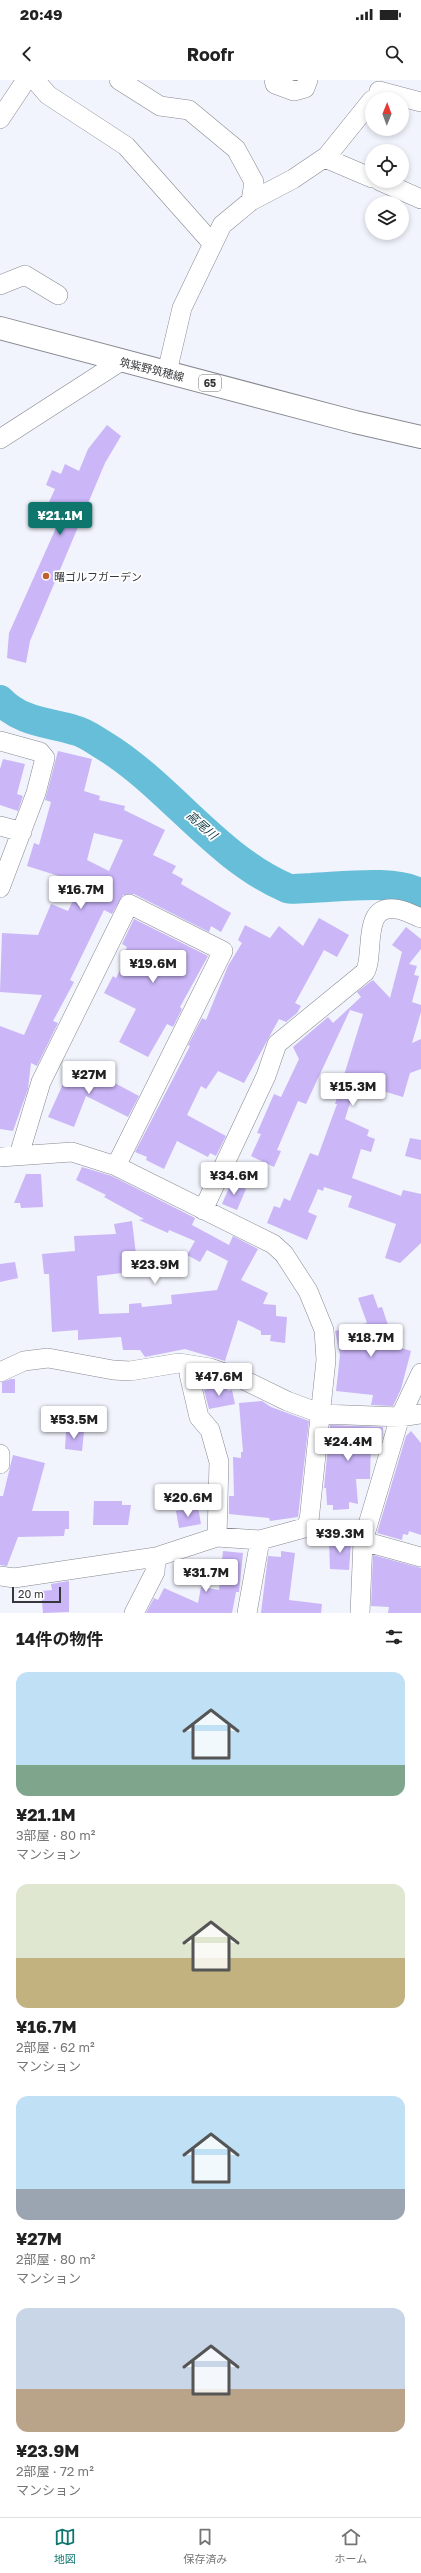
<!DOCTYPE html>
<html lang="ja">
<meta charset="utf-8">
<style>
body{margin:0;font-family:"Golos Text","Noto Sans JP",sans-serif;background:#f6f6f6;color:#222;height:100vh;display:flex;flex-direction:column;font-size:15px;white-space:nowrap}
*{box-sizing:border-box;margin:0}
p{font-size:13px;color:#767676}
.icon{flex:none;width:22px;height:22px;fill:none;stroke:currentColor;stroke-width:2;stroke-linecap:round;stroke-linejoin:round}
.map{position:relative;height:1533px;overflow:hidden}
.side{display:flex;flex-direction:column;background:#fff;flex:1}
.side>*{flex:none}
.needle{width:26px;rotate:1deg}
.tools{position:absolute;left:365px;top:12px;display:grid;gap:8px}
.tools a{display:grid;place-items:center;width:44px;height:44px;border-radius:50%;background:#fff;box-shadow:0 2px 6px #0003;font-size:20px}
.scale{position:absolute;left:12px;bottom:10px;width:49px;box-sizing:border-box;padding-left:4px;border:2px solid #36373a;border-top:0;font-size:11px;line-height:14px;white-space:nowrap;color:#36373a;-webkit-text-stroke:3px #fff;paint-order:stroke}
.price{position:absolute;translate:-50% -34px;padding:0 9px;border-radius:4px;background:#fff;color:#222;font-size:13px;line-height:26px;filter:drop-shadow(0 1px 2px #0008)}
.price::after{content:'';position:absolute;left:50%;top:24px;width:12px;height:9px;margin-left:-6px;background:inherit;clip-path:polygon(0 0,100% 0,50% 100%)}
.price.selected{background:#0f766e;color:#fff}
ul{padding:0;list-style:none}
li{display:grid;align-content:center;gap:8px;height:212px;padding:0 16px}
li span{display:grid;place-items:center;height:124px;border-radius:12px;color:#555}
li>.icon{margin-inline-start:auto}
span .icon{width:72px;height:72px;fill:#fffc;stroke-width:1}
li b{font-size:17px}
h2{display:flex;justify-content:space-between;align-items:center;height:48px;padding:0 16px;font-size:17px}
.status{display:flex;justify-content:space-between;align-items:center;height:28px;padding:0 20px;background:#fff;direction:ltr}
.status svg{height:11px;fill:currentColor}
header{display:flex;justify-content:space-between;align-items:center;height:52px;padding:0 16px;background:#fff;font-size:18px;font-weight:700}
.tabs{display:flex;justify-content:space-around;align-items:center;height:56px;border-top:1px solid #e0e0e0;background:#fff;font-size:11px;color:#767676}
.tabs a{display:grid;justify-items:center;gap:2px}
.tabs .selected{color:#0f766e}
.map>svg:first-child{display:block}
</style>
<div class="status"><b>20:49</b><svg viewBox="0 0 49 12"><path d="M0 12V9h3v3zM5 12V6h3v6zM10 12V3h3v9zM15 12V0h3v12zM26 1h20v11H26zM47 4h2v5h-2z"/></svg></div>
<header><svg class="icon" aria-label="back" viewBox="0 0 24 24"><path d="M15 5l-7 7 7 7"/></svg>Roofr<svg class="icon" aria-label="search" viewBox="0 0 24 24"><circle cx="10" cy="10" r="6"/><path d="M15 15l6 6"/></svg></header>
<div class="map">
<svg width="421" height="1533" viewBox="0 0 421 1533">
<rect width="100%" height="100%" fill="#f1f4fc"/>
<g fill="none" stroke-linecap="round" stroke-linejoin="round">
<!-- river -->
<path stroke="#66bed9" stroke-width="30" d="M0 620C21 642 47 642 74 650 84 652 95 660 103 665 169 705 215 777 287 808 293 810 304 808 311 808 340 807 398 799 421 814"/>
</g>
<!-- building -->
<path fill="#cbb6f8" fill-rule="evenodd" d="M107 345 121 356 105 383 30 561 26 583 7 578 9 553 60 439 49 433 52 423 49 422 55 409 46 405 52 390 61 394 65 384 79 391 88 369Z
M58 671 92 679 84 711 100 716 99 720 125 726 124 730 165 750 153 775 176 786 172 793 183 799 181 804 231 833 221 852 211 846 209 852 134 814 123 815 112 834 104 830 70 900 74 902 53 941 58 943 37 986 31 983 28 1009 13 1051 0 1049V946L24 955 42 915 0 912 2 853 38 855 51 824 68 831 81 803 27 786 34 763 39 765 51 722 45 720ZM94 753 123 760 109 791 87 780Z
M3 679 25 684 17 714 23 716 18 731 0 725V689Z
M319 838 349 855 337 877 324 870 295 923 301 926 297 933 286 942 279 939 244 1003 218 991 206 1009 201 1006 187 1035 226 1056 216 1076 210 1073 208 1077 177 1061 164 1089 146 1080 147 1077 135 1072 190 966 188 965 202 938 206 940 228 886 242 863 238 860 245 845 270 858 279 846 303 866Z
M134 839 208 876 180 927 182 929 173 947 167 944 148 977 119 962 136 929 104 913 113 896 116 898 128 875 124 874 127 867 122 864Z
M406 847 421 859V869L409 884 417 886 414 895 419 896 412 922 421 925V932L412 963 421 959V989L410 993 403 1017 356 1003 345 1039 369 1050 367 1056 375 1059 371 1072 361 1069 352 1098 401 1116 403 1110 421 1114V1163L400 1183 385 1178 396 1144 348 1127 352 1116 324 1107 323 1111 318 1109 308 1132 317 1136 307 1160 267 1143 274 1126 280 1128 284 1118 290 1121 310 1073 318 1076 337 1024H335L363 934 350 930 306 1024 298 1021 277 1070 281 1071 274 1087 251 1076 261 1054 257 1053 274 1014 281 1017 299 979 293 967 328 937 333 943 361 917 357 912 373 900 390 918 402 872 392 865Z
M72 984 94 992 139 1016 128 1037 86 1016 74 1047 48 1037Z
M410 1058 421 1060V1080L405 1076Z
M82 1087 112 1096 195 1138 192 1145 229 1165 233 1156 258 1169 241 1200 268 1213 263 1224 276 1225V1236L287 1237 285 1263 270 1261 271 1255H261V1251L238 1240 225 1281 185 1269 145 1277 140 1270H123L121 1257 78 1260V1250L52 1252 49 1194H44L42 1174 75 1171 74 1156 116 1154 114 1144 132 1141 138 1191 97 1196 99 1234 129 1233V1224L141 1223 142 1227 172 1224 171 1215 217 1210 228 1181 207 1170 200 1182 187 1175 195 1161 169 1150 168 1153 139 1140 144 1139 104 1117 106 1115 76 1100Z
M26 1094H41L43 1127 21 1128 20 1123H14Z
M231 1103 246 1109 237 1130 222 1124Z
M15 1182 18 1198 0 1202V1184Z
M373 1214 378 1228 382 1227 395 1266 411 1271 401 1309 393 1326 371 1325 373 1315 336 1311 340 1275 335 1251 367 1243 358 1218Z
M11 1299H15V1313H2V1302Z
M226 1305 228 1311 232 1310 235 1324 209 1329 204 1310Z
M262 1321 271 1327 309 1341 298 1437 270 1441 269 1438 229 1434V1416H234L233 1377 241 1378V1372H243L239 1323Z
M330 1345 383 1347 382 1360H371L370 1399H356L358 1424 349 1422V1429L333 1430V1425H327L326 1408H324Z
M66 1350 84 1352 82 1371 65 1369Z
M411 1351 421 1363V1455L409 1451 408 1455 403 1454 402 1460 377 1453 406 1356Z
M13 1375 45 1383 32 1431H69V1449H65L64 1456 18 1457 7 1486 0 1485V1416H3Z
M94 1421H122V1425H131L128 1445H93Z
M198 1427 201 1444 179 1448 176 1431Z
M329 1459 351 1461 349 1490 330 1489Z
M223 1471 243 1473 239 1512H236L232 1533H146L154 1518 158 1520 164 1508 198 1523 201 1507 219 1510Z
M281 1471 295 1473 289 1520 322 1524 321 1533H261L268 1476 281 1477Z
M373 1475 421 1488V1533H388L389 1527 371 1526Z
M69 1501V1532L43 1533 41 1511 52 1510 51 1504Z"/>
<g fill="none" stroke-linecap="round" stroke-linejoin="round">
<!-- minor casing -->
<g stroke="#878990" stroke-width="20">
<path id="minor" d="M35 0 48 15 126 66 212 163
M119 0 160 26 189 30 236 69 254 102 251 121
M274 0 275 4 294 11 305 8 308 0
M379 11 421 22
M0 39 26 0
M325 78 372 98
M380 101 421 119
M0 205 25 195 58 215
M167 292 182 228 222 145 251 121 293 99 327 76 372 20
M0 359 121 281
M0 661 40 672 45 678 36 713 0 808
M0 746 22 752
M19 1075 41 1002 129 824 223 871 116 1086
M0 1077 72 1072 116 1086 273 1164 284 1174 308 1211 324 1250 326 1280 309 1441 304 1448 260 1460 217 1457 156 1477 14 1498 0 1496
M203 1130 266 996 277 964 365 892C375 875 361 825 395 829 403 829 413 835 421 838
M190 1285 189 1294 199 1337 210 1350 219 1382 217 1457
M0 1292 24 1281 48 1278 113 1290 130 1291 179 1283 210 1288 242 1299 287 1321 322 1334 400 1337 421 1334
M0 1374V1384
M363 1461 421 1477
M134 1533 155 1492 156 1477
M247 1533 260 1460
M360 1533 363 1461 400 1337 421 1293"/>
</g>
<!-- primary casing -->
<g stroke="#878990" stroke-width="24">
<path id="primary" d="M0 248 355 342 421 357"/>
</g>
<!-- minor -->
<use href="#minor" stroke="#fff" stroke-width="19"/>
<!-- primary -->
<use href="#primary" stroke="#fff" stroke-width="22"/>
</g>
<!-- markers -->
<circle fill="#c35e2d" stroke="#fff" stroke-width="1.5" cx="46" cy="496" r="4"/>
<g text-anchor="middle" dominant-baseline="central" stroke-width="3.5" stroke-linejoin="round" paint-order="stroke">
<!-- shield labels -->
<rect fill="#fff" stroke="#727375" stroke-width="1" x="199" y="295" width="22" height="16" rx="3"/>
<g font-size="10" font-weight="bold" fill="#36373a">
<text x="210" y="303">65</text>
</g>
<!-- street labels -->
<g font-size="11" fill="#36373a" stroke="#fff">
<text transform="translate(152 289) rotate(14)">筑紫野筑穂線</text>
</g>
<!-- poi labels -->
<g font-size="11" fill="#36373a" stroke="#fff" text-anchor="start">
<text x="54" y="496">曙ゴルフガーデン</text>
</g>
<!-- water labels -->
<g font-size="12" font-style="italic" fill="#0e3843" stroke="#fff">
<text transform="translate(202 745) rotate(41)">高尾川</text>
</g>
</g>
</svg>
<div class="tools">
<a><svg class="needle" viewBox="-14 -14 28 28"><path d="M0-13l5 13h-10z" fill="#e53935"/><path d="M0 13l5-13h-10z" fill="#767676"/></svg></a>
<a><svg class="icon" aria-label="locate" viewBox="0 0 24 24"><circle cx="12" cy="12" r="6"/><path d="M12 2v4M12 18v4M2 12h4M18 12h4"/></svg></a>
<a><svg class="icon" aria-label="layers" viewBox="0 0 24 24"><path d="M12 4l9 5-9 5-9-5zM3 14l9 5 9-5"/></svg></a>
</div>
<div class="scale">20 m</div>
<b class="price selected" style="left:60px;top:456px">¥21.1M</b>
<b class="price" style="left:81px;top:830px">¥16.7M</b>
<b class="price" style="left:153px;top:904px">¥19.6M</b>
<b class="price" style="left:89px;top:1015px">¥27M</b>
<b class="price" style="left:353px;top:1027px">¥15.3M</b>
<b class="price" style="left:234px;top:1116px">¥34.6M</b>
<b class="price" style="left:155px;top:1205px">¥23.9M</b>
<b class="price" style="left:371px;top:1278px">¥18.7M</b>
<b class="price" style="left:219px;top:1317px">¥47.6M</b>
<b class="price" style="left:74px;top:1360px">¥53.5M</b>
<b class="price" style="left:348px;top:1382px">¥24.4M</b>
<b class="price" style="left:188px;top:1438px">¥20.6M</b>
<b class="price" style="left:340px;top:1474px">¥39.3M</b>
<b class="price" style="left:206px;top:1513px">¥31.7M</b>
</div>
<section class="side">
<h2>14件の物件<svg class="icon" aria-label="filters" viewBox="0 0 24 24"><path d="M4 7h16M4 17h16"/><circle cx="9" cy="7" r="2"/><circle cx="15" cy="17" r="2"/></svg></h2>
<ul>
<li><span style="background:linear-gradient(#bfe0f5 75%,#7fa58c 0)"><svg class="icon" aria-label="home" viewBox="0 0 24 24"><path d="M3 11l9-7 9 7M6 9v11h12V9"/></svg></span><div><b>¥21.1M</b><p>3部屋 · 80 m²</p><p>マンション</p></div></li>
<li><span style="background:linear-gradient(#dfe7d0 60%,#c2b280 0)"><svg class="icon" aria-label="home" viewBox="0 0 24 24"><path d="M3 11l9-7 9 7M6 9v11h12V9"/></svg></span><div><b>¥16.7M</b><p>2部屋 · 62 m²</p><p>マンション</p></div></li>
<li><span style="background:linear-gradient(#bfe0f5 75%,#9aa5b1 0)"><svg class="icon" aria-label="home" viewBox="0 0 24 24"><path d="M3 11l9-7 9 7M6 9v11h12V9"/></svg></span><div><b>¥27M</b><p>2部屋 · 80 m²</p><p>マンション</p></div></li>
<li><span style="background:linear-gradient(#c9d6e8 65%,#b9a48a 0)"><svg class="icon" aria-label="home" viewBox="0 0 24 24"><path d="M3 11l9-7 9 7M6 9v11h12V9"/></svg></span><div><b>¥23.9M</b><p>2部屋 · 72 m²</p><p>マンション</p></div></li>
</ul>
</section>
<nav class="tabs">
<a class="selected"><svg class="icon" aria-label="map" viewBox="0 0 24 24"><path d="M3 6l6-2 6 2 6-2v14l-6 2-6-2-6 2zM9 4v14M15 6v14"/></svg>地図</a>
<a><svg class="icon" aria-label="saved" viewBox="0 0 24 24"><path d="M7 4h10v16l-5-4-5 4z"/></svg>保存済み</a>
<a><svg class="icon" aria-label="home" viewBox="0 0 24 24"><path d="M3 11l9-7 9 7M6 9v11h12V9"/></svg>ホーム</a>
</nav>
